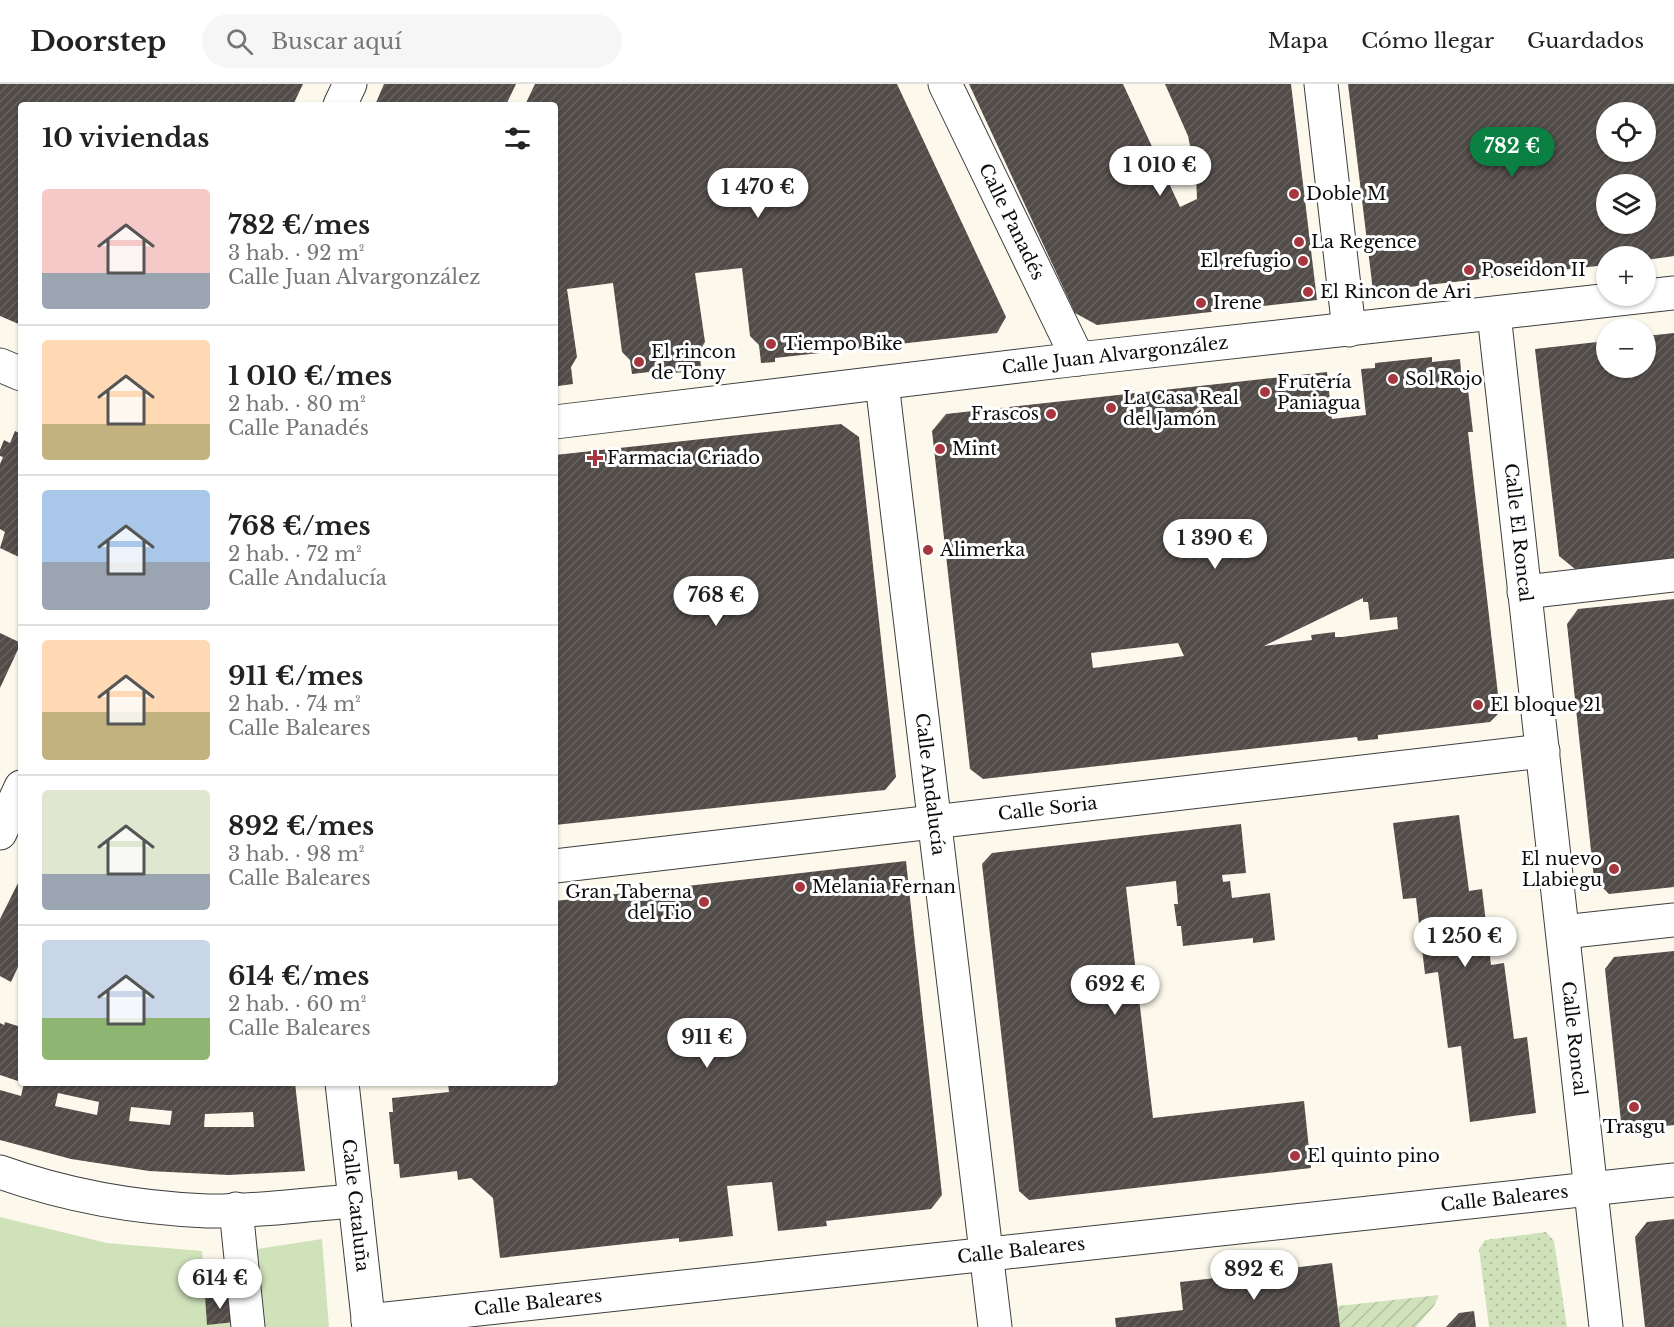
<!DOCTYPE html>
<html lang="es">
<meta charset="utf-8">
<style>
body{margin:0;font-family:"Libre Baskerville",serif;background:#f6f6f6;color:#222;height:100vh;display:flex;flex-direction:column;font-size:22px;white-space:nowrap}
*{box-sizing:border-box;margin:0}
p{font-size:20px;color:#767676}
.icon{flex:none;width:33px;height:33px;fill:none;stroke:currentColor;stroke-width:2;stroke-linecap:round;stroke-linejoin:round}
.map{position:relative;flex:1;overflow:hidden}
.details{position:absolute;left:18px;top:18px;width:540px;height:984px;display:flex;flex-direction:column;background:#fff;border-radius:6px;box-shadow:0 2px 4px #0004}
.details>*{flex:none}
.tools{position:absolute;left:1596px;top:18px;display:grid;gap:12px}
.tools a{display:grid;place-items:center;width:60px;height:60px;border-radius:50%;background:#fff;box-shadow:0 2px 4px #0004;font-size:30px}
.price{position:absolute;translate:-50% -51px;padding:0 14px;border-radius:21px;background:#fff;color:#222;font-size:20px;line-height:39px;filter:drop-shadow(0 2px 3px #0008)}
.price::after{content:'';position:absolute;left:50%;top:36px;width:18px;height:14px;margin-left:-9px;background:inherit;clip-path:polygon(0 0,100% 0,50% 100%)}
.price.current{background:#0b8043;color:#fff}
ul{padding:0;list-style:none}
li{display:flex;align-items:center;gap:18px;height:150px;padding:0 24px}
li+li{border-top:2px solid #e0e0e0}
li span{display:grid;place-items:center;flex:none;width:168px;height:120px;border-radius:6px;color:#555}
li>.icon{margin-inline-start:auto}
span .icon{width:72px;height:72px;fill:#fffc;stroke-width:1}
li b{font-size:26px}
h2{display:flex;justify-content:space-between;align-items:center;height:72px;padding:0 24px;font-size:26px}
header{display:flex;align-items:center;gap:36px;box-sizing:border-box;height:84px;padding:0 30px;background:#fff;border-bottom:2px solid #e0e0e0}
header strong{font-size:28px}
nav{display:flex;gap:33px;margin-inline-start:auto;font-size:21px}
.search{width:420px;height:54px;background:#f6f6f6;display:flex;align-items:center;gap:15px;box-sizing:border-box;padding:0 21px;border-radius:33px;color:#767676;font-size:22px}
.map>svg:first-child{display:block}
</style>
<header>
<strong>Doorstep</strong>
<div class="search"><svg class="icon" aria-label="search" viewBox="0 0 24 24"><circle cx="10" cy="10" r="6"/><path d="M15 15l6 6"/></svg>Buscar aquí</div>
<nav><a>Mapa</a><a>Cómo llegar</a><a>Guardados</a></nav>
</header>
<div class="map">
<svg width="1674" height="1243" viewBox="0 0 1674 1243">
<defs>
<pattern id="grass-dots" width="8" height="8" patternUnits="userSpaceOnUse" patternTransform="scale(1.5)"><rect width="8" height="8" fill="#d0e2ba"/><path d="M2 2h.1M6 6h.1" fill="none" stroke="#b1c19f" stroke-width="1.8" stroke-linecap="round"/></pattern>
<pattern id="garden-furrows" width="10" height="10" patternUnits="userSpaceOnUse" patternTransform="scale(1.5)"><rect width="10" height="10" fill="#d0e2ba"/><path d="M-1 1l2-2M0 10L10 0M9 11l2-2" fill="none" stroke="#b1c19f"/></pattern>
<pattern id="building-hatch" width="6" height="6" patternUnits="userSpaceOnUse" patternTransform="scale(1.5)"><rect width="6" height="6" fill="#524c49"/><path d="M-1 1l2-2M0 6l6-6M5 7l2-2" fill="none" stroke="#66615f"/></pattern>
</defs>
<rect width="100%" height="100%" fill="#fcf9ec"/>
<!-- grass -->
<path fill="url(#grass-dots)" d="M1546 1148 1554 1157 1567 1243H1489L1479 1165 1485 1156Z"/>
<!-- park -->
<path fill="#d0e2ba" d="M0 1133 107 1159 202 1167 207 1241 235 1238 236 1243H0Z
M322 1155 329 1243H262L257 1165Z"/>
<!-- garden -->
<path fill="url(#garden-furrows)" d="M1439 1211 1434 1222 1416 1243H1340L1338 1222Z"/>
<!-- building -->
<path fill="url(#building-hatch)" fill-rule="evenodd" d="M0 0H303L293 21H21V241L0 232Z
M384 0H516L506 21H375Z
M535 0H897L1006 233 997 249 775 274V278L761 279 759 261 750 252 742 184 695 189 705 258 699 268 701 282 683 284 684 288 650 291 649 288 632 290 630 276 622 268 613 199 567 205 577 273 571 283 573 300 558 302 555 299V21H525Z
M969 0H1123L1180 123 1197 115 1196 91 1188 52 1165 0H1291L1317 216 1097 241 1075 229Z
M1348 0H1674V172L1646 176V172H1606V181L1373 207ZM1606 28H1646V68H1606ZM1606 100H1646V140H1606Z
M1674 249V475L1575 485 1559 472 1535 265 1606 257V284H1646V252Z
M1432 273V278L1460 275 1462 298 1467 297 1473 348H1468L1500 628 1490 638 1378 651V655L1358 657 1357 653 983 695 970 685 932 347 946 330 1327 288 1332 335 1366 331 1361 285 1375 284V279ZM1367 512 1363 514V518H1368L1370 536 1397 533 1398 545 1342 553H1335V548L1311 551 1312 556 1264 562ZM1178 559 1184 572 1093 584 1091 569Z
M841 340 859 353 896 693 885 706 555 741V371Z
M15 347 21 350V474L0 464 5 448 0 445V380L3 373 0 372V366L4 356 10 359Z
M1674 515V803L1609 810 1594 795 1567 540 1578 525Z
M0 549 21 559 0 604Z
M1459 731 1469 807 1482 805 1491 881 1504 879 1514 955 1527 953 1536 1029 1470 1038 1461 962 1448 964 1438 888 1425 890 1416 814 1403 815 1393 739Z
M1241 740 1246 789 1222 791 1223 798 1230 797 1232 814 1270 809 1275 856 1253 859V854L1183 862 1181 842H1177L1174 820H1178L1176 797 1126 803 1153 1034 1304 1017 1311 1084 1029 1116 1019 1107 982 780 992 769Z
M906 777 942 1111 931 1125 826 1137 827 1142 778 1147 772 1098 727 1102 733 1152 679 1158V1154L500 1174 493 1114 471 1094 458 1096 457 1087 400 1094 399 1080H394L389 1028H393L392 1014 449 1008 448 999H555V817Z
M21 793V884L18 883 11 898 0 892V835Z
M1674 867V1041L1622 1047 1605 885 1614 873Z
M5 938 21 943V998L0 991V939L4 941Z
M24 999H295L305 1087 229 1091 149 1087 71 1075 0 1056V1006L21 1012ZM58 1009 99 1018 97 1031 55 1022ZM131 1023 172 1027 170 1041 129 1037ZM253 1028 254 1043H204L205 1030Z
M1674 1135V1243H1645L1635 1153 1647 1138Z
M1292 1179V1184L1332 1179 1340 1243H1116L1115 1234 1183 1226 1180 1198 1251 1190 1250 1183Z
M232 1210 235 1238 207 1241 205 1213Z
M1474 1227 1476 1243H1446L1459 1229Z"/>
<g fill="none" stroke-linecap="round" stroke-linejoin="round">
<!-- minor casing -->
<g stroke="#3e3e3e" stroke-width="35">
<g id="minor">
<path id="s1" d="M945 0 1078 275"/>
<path d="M1321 0 1349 246"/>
<path d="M340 21 350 0"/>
<path id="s2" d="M1494 230 1606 1243"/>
<path d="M0 281 21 290"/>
<path id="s3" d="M882 299 995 1243"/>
<path id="s4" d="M555 338 1078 275 1674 209"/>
<path d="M1524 508 1674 491"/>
<path d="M0 749 21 703"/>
<path id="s5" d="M555 782 1543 667"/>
<path d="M1563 848 1674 836"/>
<path id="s6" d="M342 999 369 1243"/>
<path d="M0 1088C67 1112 137 1124 207 1127 256 1128 306 1120 355 1117"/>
<path d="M236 1125 248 1243"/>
<path id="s7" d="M368 1237 1674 1096"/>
</g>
</g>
<!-- minor -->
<use href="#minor" stroke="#fff" stroke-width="33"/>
</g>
<!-- markers -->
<g fill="#a8363f" stroke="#fff" stroke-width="2">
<circle cx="1294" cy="110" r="6"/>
<circle cx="1299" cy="158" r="6"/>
<circle cx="1303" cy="177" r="6"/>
<circle cx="1469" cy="186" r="6"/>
<circle cx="1308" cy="208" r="6"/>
<circle cx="1201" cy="219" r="6"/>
<circle cx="771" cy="260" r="6"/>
<circle cx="639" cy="278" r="6"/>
<circle cx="1393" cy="295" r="6"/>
<circle cx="1265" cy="308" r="6"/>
<circle cx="1111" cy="324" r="6"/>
<circle cx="1051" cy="330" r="6"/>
<circle cx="940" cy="365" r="6"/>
<path d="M592 365h6v6h6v6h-6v6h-6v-6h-6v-6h6z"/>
<circle cx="928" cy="466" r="6"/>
<circle cx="1478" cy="621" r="6"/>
<circle cx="1614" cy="785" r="6"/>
<circle cx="800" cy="803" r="6"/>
<circle cx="704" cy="818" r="6"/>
<circle cx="1634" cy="1023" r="6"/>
<circle cx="1295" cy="1072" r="6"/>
</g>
<g text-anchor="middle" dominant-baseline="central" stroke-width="6" stroke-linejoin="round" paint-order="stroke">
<!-- poi labels -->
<g font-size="18" fill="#0b0b0b" stroke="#fff" text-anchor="start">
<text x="1306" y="110">Doble M</text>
<text x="1311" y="158">La Regence</text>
<text x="1291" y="177" text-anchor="end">El refugio</text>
<text x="1481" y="186">Poseidon II</text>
<text x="1320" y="208">El Rincon de Ari</text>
<text x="1213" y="219">Irene</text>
<text x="783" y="260">Tiempo Bike</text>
<text x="651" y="268">El rincon<tspan x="651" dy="21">de Tony</tspan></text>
<text x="1405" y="295">Sol Rojo</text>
<text x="1277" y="298">Frutería<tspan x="1277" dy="21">Paniagua</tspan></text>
<text x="1123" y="314">La Casa Real<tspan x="1123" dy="21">del Jamón</tspan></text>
<text x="1039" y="330" text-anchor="end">Frascos</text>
<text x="952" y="365">Mint</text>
<text x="607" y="374">Farmacia Criado</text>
<text x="940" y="466">Alimerka</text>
<text x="1490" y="621">El bloque 21</text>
<text x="1602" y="775" text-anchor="end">El nuevo<tspan x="1602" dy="21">Llabiegu</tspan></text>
<text x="812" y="803">Melania Fernan</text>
<text x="692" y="808" text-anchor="end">Gran Taberna<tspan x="692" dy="21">del Tio</tspan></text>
<text x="1634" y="1043" text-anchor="middle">Trasgu</text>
<text x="1307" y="1072">El quinto pino</text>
</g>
<!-- street labels -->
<g font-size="18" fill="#0b0b0b" stroke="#fff">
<text stroke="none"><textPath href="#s1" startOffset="153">Calle Panadés</textPath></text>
<text stroke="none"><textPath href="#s4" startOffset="564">Calle Juan Alvargonzález</textPath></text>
<text stroke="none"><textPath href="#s2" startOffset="220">Calle El Roncal</textPath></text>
<text stroke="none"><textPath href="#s3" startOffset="404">Calle Andalucía</textPath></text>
<text stroke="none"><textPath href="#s5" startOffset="496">Calle Soria</textPath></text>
<text stroke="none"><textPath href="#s2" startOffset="729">Calle Roncal</textPath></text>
<text stroke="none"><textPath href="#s7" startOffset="1143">Calle Baleares</textPath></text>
<text stroke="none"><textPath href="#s6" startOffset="123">Calle Cataluña</textPath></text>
<text stroke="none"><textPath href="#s7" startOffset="657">Calle Baleares</textPath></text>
<text stroke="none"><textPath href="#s7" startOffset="171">Calle Baleares</textPath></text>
</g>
</g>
</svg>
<div class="tools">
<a><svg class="icon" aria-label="locate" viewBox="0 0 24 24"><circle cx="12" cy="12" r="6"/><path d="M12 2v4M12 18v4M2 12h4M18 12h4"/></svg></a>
<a><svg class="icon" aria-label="layers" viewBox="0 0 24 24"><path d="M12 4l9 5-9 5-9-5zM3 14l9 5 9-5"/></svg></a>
<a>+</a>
<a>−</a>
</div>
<b class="price current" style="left:1512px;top:94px">782 €</b>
<b class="price" style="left:1160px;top:113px">1 010 €</b>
<b class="price" style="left:758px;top:135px">1 470 €</b>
<b class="price" style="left:1215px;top:486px">1 390 €</b>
<b class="price" style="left:716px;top:543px">768 €</b>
<b class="price" style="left:1465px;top:884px">1 250 €</b>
<b class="price" style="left:1115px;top:932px">692 €</b>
<b class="price" style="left:707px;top:985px">911 €</b>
<b class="price" style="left:1254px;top:1217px">892 €</b>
<b class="price" style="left:220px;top:1226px">614 €</b>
<section class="details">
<h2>10 viviendas<svg class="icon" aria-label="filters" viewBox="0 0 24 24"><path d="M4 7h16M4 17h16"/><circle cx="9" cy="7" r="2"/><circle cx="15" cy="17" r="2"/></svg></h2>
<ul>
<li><span style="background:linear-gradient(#f6c9c9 70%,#9aa5b1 0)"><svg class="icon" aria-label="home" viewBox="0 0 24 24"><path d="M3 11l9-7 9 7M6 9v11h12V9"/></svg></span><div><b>782 €/mes</b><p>3 hab. · 92 m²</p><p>Calle Juan Alvargonzález</p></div></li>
<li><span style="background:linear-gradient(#ffd9b3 70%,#c2b280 0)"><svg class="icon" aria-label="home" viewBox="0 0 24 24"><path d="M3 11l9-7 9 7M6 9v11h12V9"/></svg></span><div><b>1 010 €/mes</b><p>2 hab. · 80 m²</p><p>Calle Panadés</p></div></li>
<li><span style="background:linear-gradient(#a9c7e8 60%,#9aa5b1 0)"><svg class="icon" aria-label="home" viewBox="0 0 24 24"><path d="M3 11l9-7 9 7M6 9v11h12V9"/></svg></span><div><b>768 €/mes</b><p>2 hab. · 72 m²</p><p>Calle Andalucía</p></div></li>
<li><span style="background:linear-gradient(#ffd9b3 60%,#c2b280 0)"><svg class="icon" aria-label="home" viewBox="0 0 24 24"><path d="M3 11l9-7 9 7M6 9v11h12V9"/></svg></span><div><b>911 €/mes</b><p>2 hab. · 74 m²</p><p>Calle Baleares</p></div></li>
<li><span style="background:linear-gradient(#dfe7d0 70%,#9aa5b1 0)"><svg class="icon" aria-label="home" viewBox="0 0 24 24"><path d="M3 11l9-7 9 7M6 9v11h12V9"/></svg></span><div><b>892 €/mes</b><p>3 hab. · 98 m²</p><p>Calle Baleares</p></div></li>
<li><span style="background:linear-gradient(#c9d6e8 65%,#8fb573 0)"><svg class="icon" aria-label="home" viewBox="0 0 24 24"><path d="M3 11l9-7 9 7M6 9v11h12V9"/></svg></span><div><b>614 €/mes</b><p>2 hab. · 60 m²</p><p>Calle Baleares</p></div></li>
</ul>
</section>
</div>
